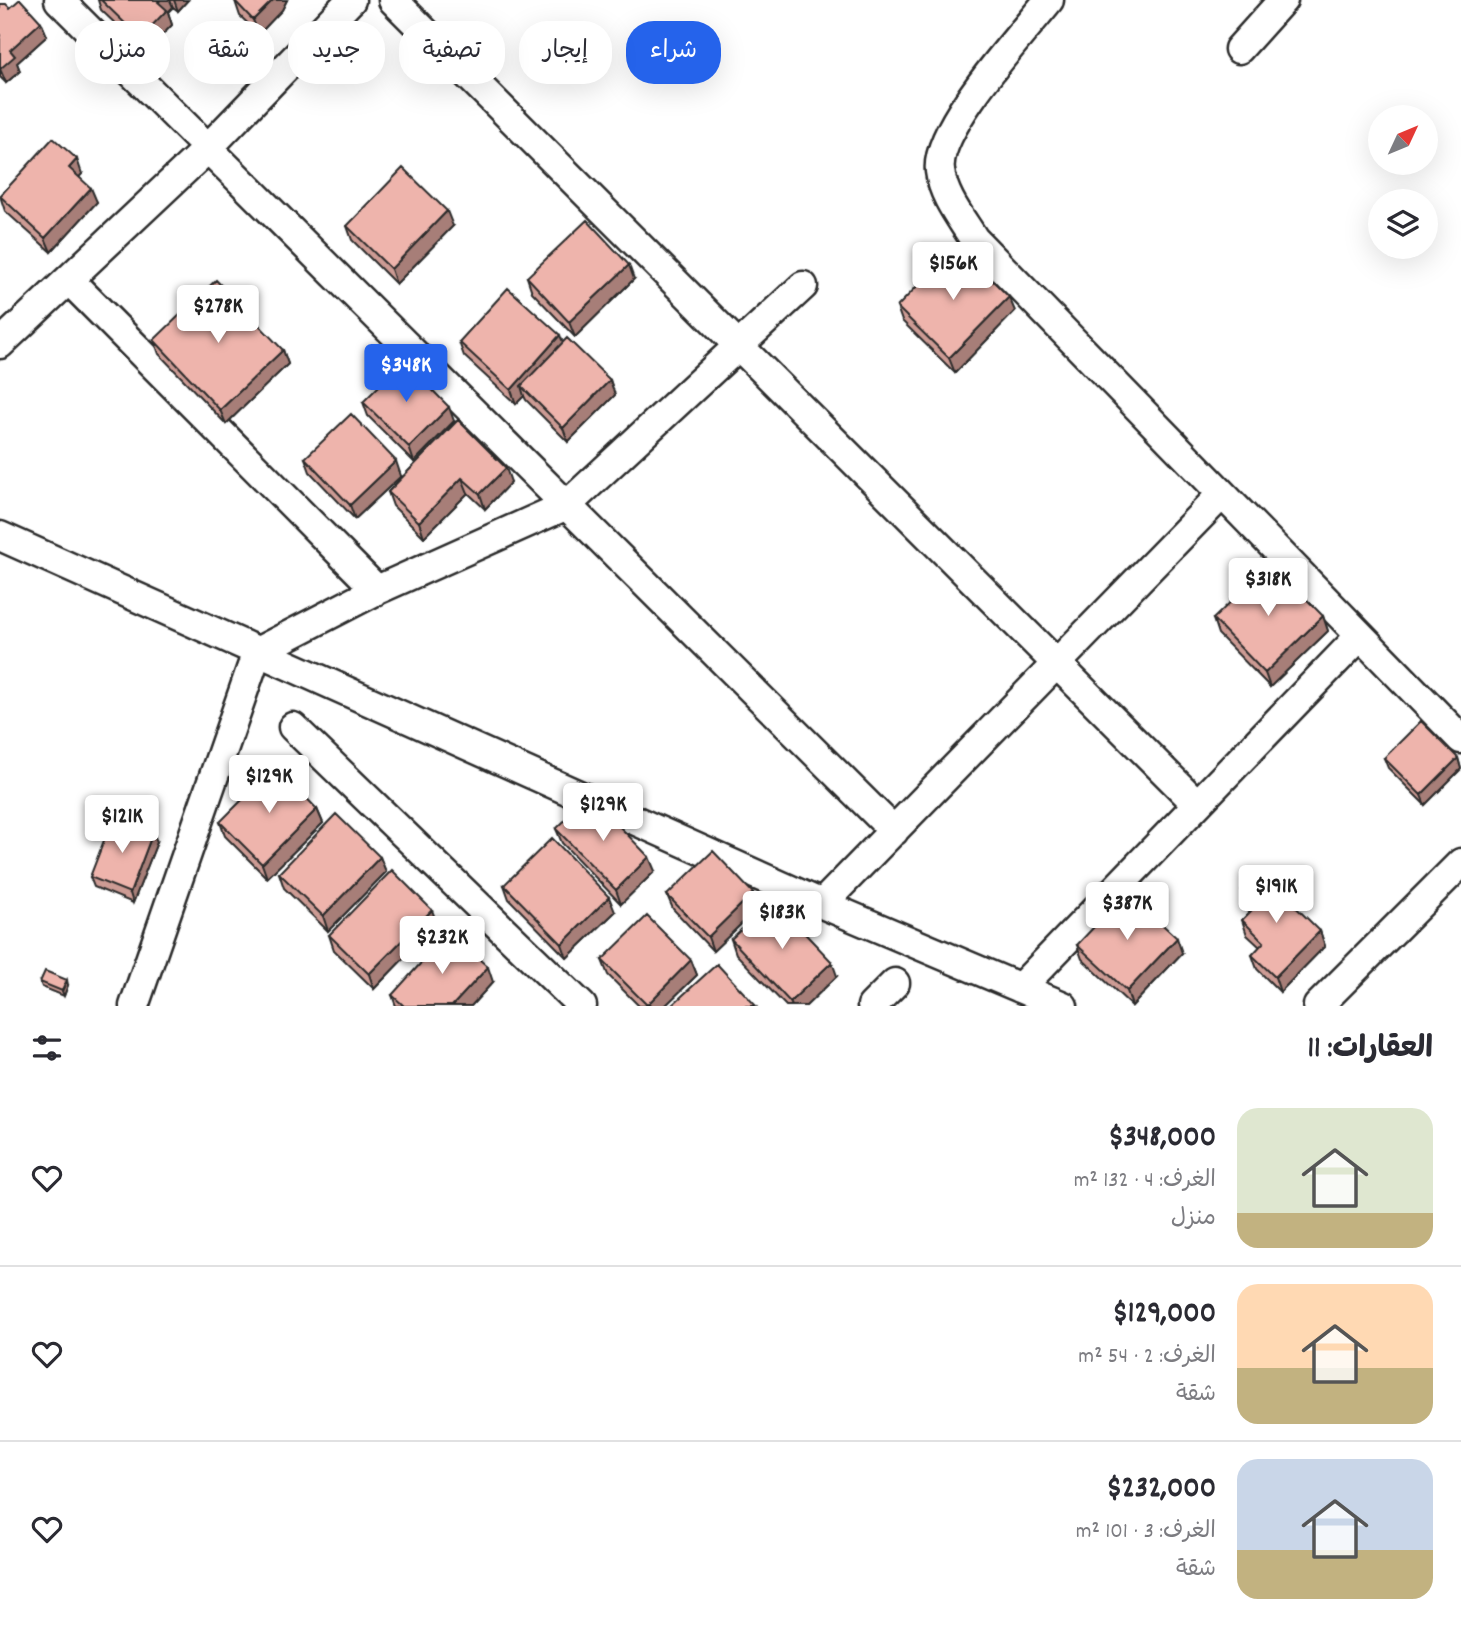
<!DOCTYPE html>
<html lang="ar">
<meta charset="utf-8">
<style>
body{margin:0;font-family:Dekko,"Playpen Sans Arabic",sans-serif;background:#f2f2f3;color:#2b2b33;direction:rtl;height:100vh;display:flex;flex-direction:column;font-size:26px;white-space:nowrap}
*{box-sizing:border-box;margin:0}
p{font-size:23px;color:#7c7c81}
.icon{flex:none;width:38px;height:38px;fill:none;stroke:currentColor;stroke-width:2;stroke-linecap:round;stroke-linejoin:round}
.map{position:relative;height:1006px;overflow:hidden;direction:ltr}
.side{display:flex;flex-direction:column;background:#fff;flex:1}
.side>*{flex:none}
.top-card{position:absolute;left:21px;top:21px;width:700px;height:63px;direction:rtl;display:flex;gap:14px}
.needle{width:46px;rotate:46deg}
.fabs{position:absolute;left:1368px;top:105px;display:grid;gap:14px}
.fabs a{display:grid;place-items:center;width:70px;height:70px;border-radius:50%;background:#fff;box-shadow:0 7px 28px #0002;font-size:35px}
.price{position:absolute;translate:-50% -60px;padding:0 16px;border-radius:7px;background:#fff;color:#222;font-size:23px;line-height:46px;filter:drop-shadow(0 2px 4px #0008)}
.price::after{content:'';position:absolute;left:50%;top:42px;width:21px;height:16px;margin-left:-10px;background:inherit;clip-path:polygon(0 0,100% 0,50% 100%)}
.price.on{background:#2563eb;color:#fff}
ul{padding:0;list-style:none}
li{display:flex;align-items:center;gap:21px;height:175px;padding:0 28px}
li+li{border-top:2px solid #e1e1e2}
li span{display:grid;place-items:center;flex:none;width:196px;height:140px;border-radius:21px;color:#555}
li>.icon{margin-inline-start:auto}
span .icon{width:84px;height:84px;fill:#fffc;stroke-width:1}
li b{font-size:30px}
h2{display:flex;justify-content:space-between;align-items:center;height:84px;padding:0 28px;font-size:30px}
.tag{padding:0 24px;border-radius:28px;background:#fff;box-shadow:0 7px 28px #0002;font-size:24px;line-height:63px}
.tag.on{background:#2563eb;color:#fff}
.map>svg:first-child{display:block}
</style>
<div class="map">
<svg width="1461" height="1006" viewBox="0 0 1461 1006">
<rect width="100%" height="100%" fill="#fff"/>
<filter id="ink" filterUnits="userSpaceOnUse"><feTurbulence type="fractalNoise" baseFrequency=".0143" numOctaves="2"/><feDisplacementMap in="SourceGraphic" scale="14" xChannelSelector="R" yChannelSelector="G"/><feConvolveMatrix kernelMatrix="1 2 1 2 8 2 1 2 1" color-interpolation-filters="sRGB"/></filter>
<g filter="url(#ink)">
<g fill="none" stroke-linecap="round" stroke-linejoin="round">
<!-- minor casing -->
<g stroke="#2b2b2b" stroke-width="33">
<path id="minor" d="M59 0 894 831
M393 0 1197 804
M1049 0C1022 34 934 129 940 171 943 196 961 218 974 239L1461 739
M1239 49 1283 0
M69 280 377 590
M0 344 208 148 351 0
M0 536 822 904 1063 1006
M293 727 582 1006
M822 904 1222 494
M1020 988 1360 636
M134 1006 257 652 377 590 567 505 803 286
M872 1006 895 983
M1318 1006 1461 863"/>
</g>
<!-- minor -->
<use href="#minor" stroke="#fff" stroke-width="28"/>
</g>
<!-- wall -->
<path fill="#cd9b94" stroke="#2b2b2b" stroke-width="2" d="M98 0H188L178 11 173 7 168 12 172 25 148 50 144 45 141 48 101 10Z
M236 0H287L282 10 259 34 240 16 235 1Z
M0 4 41 22 47 36 17 63 20 71 6 83 0 77Z
M82 174 79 177 97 202 51 252 5 211 0 196Z
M347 226H453L396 284 352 240Z
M527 277 634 279 575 337 532 292Z
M897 307 1015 311 955 373 902 321Z
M154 340 283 350 288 364 226 424 159 354Z
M459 342 563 343 610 380 615 395 568 442 526 400 524 396 516 404 464 356Z
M363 402 454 421 414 462 368 416Z
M458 420 511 482 485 509 468 493 424 537 393 506 388 492Z
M305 458 401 476 355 519 310 472Z
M1323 616 1328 631 1270 687 1218 634 1213 619Z
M1384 758H1458L1461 769 1425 805 1388 768Z
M317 809 323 823 267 878 225 836 220 822Z
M556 829 655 871 621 904 562 843Z
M157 842 133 903 94 887 90 877Z
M380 857 386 872 328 931 284 888 279 873Z
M504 885 615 912 567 958 509 899Z
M1242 891 1320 931 1325 946 1280 992 1257 969 1252 955 1260 947 1247 935 1242 920 1252 910 1247 905Z
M667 895 758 908 713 951 673 909Z
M437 924 374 989 334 950 329 935Z
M731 939 837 976 806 1006H786L736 954Z
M1077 945 1182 953 1132 1006 1082 959Z
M602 960H691L697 975 665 1006H639L608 975Z
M40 982 68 985 64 996 42 987Z
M493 982 471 1006H396L392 995Z"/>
<!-- shaded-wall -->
<path fill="#a77e78" stroke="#2b2b2b" stroke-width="2" d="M160 0H170L173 7 168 12 172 25 148 50 143 35Z
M174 0H188L178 11Z
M273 0H287L282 10 259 34 253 20Z
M41 22 47 36 17 63 20 71 6 83 0 69 10 50Z
M138 31 144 45 141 48 136 34Z
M77 159 82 174 74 183 69 168Z
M91 188 97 202 51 252 45 238Z
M447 211 453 226 396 284 391 269Z
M629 265 634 279 575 337 569 322Z
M1009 297 1015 311 955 373 949 358Z
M560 335 566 350 521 386 524 396 516 404 511 390Z
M283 350 288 364 226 424 220 410Z
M610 380 615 395 568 442 563 428Z
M449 407 454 421 414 462 409 447Z
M396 461 401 476 355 519 350 505Z
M506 468 511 482 485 509 480 494Z
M462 478 468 493 424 537 419 522Z
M1323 616 1328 631 1270 687 1265 673Z
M1458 758 1461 769 1425 805 1421 795Z
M317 809 323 823 267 878 262 864Z
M153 832 157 842 133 903 130 893Z
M380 857 386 872 328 931 323 916Z
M649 857 655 871 621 904 616 890Z
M753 893 758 908 713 951 708 937Z
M609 897 615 912 567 958 562 944Z
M432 910 437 924 374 989 369 974Z
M1320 931 1325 946 1280 992 1275 977Z
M1177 938 1182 953 1132 1006 1127 991Z
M691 960 697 975 665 1006H647V1005Z
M832 962 837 976 806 1006H792L790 1002Z
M488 967 493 982 471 1006H452Z
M67 980 68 985 64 996 62 991Z"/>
<!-- building -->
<path fill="#eeb4ac" stroke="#2b2b2b" stroke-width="2" d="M19 0H21L41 22 10 50 15 56 0 69V4H6L10 8Z
M101 0H160L158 2 167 10 143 35 138 31 136 34Z
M236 0H273L253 20 235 1Z
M53 138 77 159 69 168 91 188 45 238 0 196Z
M403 168 447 211 391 269 347 226Z
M587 220 629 265 569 322 527 277Z
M957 245 1009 297 949 358 897 307Z
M216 280 283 350 220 410 154 340Z
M508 288 560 335 511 390 459 342Z
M567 338 610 380 563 428 521 386Z
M404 361 449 407 409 447 363 402Z
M351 414 396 461 350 505 305 458Z
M458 420 506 468 480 494 462 478 419 522 388 492Z
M1271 563 1323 616 1265 673 1213 619Z
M1421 721 1458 758 1421 795 1384 758Z
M276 766 317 809 262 864 220 822Z
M590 796 649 857 616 890 556 829Z
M336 814 380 857 323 916 279 873Z
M113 817 153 832 130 893 90 877Z
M552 838 609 897 562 944 504 885Z
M713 851 753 893 708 937 667 895Z
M392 870 432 910 369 974 329 935Z
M1260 872 1320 931 1275 977 1252 955 1264 942 1242 920 1257 905 1242 891Z
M1127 892 1177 938 1127 991 1077 945Z
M773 900 832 962 790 1002 731 939Z
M647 916 691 960 647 1005 602 960Z
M449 932 488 967 452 1006H404L392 995Z
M717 964 756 1006H671Z
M45 971 67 980 62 991 40 982Z"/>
</g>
</svg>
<div class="fabs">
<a><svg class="needle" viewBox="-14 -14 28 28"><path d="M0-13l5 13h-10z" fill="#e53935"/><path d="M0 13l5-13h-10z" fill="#7c7c81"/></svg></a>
<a><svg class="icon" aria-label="layers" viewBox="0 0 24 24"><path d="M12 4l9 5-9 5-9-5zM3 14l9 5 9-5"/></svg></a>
</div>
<b class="price" style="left:953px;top:302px">$156K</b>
<b class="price" style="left:218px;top:345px">$278K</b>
<b class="price on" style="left:406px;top:404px">$348K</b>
<b class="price" style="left:1268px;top:618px">$318K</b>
<b class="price" style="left:269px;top:815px">$129K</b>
<b class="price" style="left:603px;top:843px">$129K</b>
<b class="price" style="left:122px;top:855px">$121K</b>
<b class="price" style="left:1276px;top:925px">$191K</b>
<b class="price" style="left:1127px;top:942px">$387K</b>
<b class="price" style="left:782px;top:951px">$183K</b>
<b class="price" style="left:442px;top:976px">$232K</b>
<div class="top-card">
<a class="tag on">شراء</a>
<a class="tag">إيجار</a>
<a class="tag">تصفية</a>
<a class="tag">جديد</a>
<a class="tag">شقة</a>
<a class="tag">منزل</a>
</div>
</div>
<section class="side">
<h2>العقارات: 11<svg class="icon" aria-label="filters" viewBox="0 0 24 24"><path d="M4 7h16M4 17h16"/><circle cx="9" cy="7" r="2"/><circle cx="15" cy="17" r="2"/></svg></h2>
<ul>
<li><span style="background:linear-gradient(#dfe7d0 75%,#c2b280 0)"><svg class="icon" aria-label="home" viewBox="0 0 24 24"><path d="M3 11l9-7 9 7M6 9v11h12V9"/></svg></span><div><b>$348,000</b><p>الغرف: 4 · 132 m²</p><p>منزل</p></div><svg class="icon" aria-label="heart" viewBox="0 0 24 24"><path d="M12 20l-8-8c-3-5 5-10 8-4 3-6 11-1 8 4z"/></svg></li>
<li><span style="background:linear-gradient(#ffd9b3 60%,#c2b280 0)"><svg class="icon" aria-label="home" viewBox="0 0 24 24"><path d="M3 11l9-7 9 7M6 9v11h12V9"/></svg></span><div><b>$129,000</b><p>الغرف: 2 · 54 m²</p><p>شقة</p></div><svg class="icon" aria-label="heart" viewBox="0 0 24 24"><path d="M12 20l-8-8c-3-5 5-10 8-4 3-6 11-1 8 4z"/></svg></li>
<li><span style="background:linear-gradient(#c9d6e8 65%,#c2b280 0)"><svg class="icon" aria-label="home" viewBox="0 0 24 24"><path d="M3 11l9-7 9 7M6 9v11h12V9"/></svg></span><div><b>$232,000</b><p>الغرف: 3 · 101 m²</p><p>شقة</p></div><svg class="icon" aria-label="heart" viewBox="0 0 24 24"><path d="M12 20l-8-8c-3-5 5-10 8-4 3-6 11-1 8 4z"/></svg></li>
</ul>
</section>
